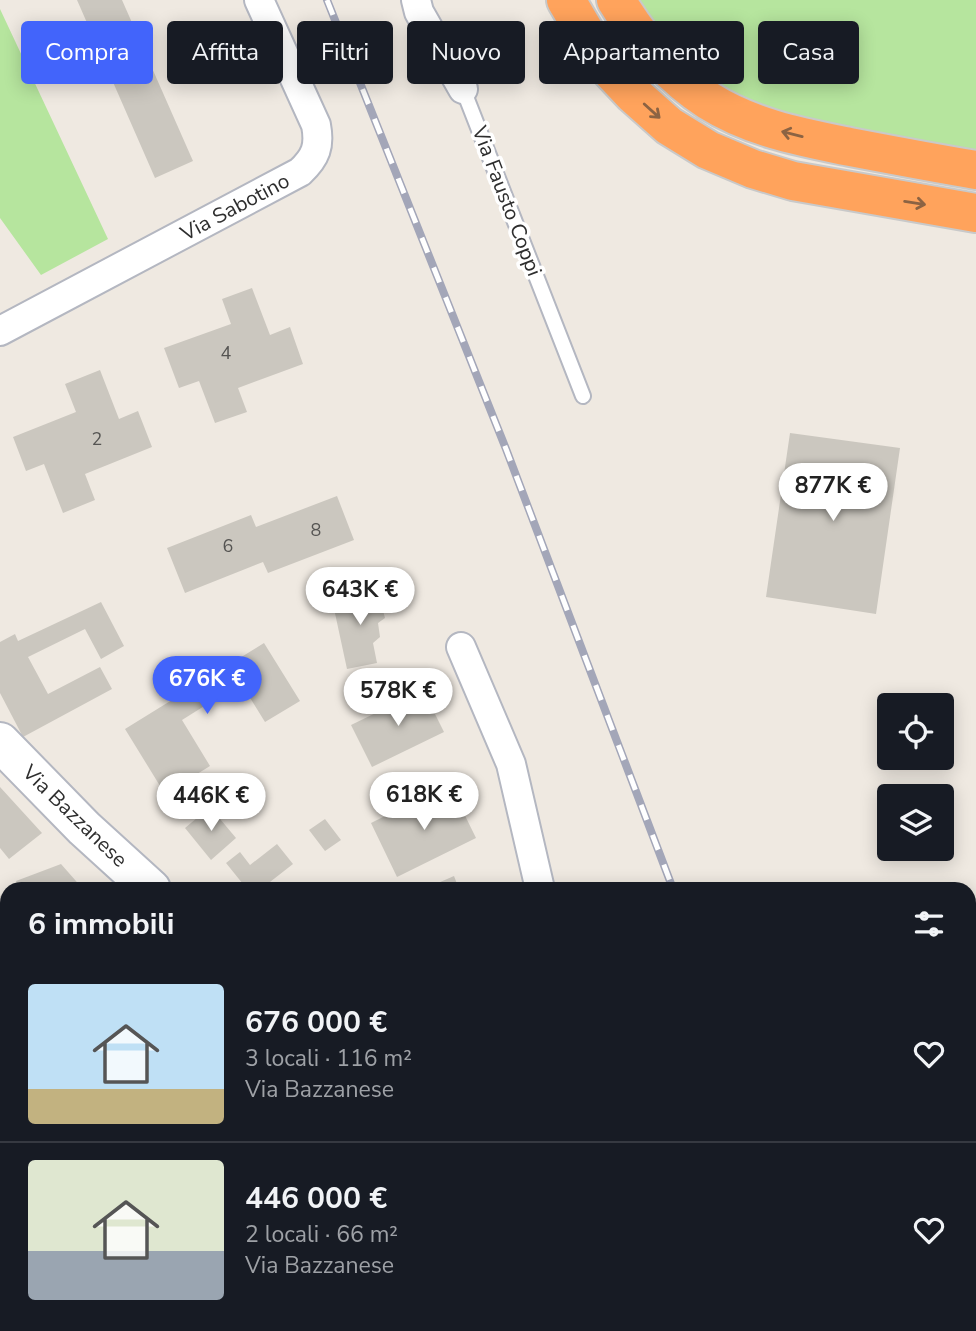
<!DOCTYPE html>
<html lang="it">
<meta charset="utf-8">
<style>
body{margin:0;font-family:"Nunito Sans",sans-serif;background:#20242c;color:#f1f3f6;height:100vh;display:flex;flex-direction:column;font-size:26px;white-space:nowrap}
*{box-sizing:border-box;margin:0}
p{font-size:23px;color:#9ea1a6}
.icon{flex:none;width:38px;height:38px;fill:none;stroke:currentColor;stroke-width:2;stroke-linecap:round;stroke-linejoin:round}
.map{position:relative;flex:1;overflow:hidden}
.panel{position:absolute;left:0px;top:882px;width:976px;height:450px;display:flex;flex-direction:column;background:#171b24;border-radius:21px 21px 0 0;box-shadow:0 4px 18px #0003}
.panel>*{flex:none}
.top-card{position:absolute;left:21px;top:21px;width:934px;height:63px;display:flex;gap:14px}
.tools{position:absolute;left:877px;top:693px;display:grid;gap:14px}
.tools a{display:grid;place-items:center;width:77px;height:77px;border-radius:7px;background:#171b24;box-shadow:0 4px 18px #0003;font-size:35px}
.price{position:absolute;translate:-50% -60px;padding:0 16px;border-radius:24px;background:#fff;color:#222;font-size:23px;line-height:46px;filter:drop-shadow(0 2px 4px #0008)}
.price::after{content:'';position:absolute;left:50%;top:42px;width:21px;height:16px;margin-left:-10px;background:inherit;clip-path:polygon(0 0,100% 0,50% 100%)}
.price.on{background:#4264fb;color:#fff}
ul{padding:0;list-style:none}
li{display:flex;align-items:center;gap:21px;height:175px;padding:0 28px}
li+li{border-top:2px solid #363941}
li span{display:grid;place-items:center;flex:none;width:196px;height:140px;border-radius:7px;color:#555}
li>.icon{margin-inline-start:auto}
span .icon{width:84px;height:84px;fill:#fffc;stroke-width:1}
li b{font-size:30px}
h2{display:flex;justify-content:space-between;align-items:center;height:84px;padding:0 28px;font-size:30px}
.tag{padding:0 24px;border-radius:7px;background:#171b24;box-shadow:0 4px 18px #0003;font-size:24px;line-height:63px}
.tag.on{background:#4264fb;color:#fff}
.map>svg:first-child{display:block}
</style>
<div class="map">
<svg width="976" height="1331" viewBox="0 0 976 1331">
<rect width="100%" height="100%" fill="#efe9e1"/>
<!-- green -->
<path fill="#b6e59e" d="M633 0H976V160L739 102 700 77Z
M0 9 108 239 41 275 0 218Z"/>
<!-- building -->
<path fill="#cbc7bf" d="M77 0H122L193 161 155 178Z
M252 288 270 335 290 327 303 364 238 388 247 412 215 423 199 381 179 388 164 348 231 324 222 299Z
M100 370 119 419 138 411 152 447 85 474 95 500 63 513 44 464 26 471 13 437 76 412 65 384Z
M790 433 900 448 876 614 766 597Z
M337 496 354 540 268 573 263 562 185 593 167 548 251 515 256 527Z
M377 588 385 618 378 623 380 637 373 643 377 663 347 669 333 604Z
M101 602 124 646 101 659 85 629 28 657 48 694 100 667 112 689 23 737 0 693V642L15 634 18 641Z
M264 643 300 701 265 722 241 683 182 720 210 766 165 794 125 729Z
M423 690 444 732 372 767 351 725Z
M450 785 476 838 397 877 371 823 401 808 406 817 429 806 425 797Z
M0 787 42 833 9 859 0 848Z
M210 807 236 838 211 860 185 828Z
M325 819 341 840 325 851 309 830Z
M277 844 293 864 261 889H247L226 863 240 852 250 865Z
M61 864 83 889H19L16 881Z
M454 876 459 889H424Z
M7 894V920H6L0 896Z
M0 1039H7V1089L0 1090Z
M0 1171H7V1222H0Z
M0 1252H5L7 1311 0 1312Z
M452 1325H492V1331H453Z"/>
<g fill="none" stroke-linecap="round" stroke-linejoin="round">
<!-- lane casing -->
<g stroke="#b4b7c1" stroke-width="18">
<path id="lane" d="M463 89 583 396"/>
</g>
<!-- street casing -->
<g stroke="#b4b7c1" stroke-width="32">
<path id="street" d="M416 0 419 12 463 89
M0 331 300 172C316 157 320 146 316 125L259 0
M461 647 511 764 540 889
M360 1331 435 1328"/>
</g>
<!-- secondary casing -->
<g stroke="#b4b7c1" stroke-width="42">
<path id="secondary" d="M0 742 84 828 151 889
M0 1134H7
M435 1325V1331"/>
</g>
<!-- highway casing -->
<g stroke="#c9c9c9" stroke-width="42">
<path id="highway" d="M566 0 602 61 633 94 669 126 708 150 753 169 793 181 976 213
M616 0C640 40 670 76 709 101 752 128 801 137 850 147 892 155 934 163 976 170
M970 1092 976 1070
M970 1308 976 1287
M899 1331 901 1325"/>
</g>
<!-- lane -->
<use href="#lane" stroke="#fff" stroke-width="14"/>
<!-- street -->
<use href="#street" stroke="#fff" stroke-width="28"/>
<!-- secondary -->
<use href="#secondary" stroke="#fff" stroke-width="38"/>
<!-- highway -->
<use href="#highway" stroke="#ffa35c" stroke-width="38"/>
<!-- rail casing -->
<g stroke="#a3a6b8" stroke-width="8">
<path id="rail" d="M327 0 506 449 673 889
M839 1325 841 1331"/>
</g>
<!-- rail -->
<use href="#rail" stroke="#fff" stroke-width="5" stroke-dasharray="16" stroke-linecap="butt"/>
</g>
<!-- one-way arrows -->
<defs><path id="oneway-shaft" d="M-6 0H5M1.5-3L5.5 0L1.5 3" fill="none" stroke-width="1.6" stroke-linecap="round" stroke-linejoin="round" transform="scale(1.75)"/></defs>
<g stroke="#8c6343">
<use href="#oneway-shaft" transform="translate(652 111) rotate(42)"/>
<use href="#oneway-shaft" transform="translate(792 134) rotate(-166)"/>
<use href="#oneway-shaft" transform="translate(915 203) rotate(9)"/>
</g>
<g text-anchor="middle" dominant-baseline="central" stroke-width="7" stroke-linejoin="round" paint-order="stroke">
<!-- number labels -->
<g font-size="18" fill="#555452">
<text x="226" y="353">4</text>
<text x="97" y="439">2</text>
<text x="316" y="530">8</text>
<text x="228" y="546">6</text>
</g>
<!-- street labels -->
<g font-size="21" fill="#2e2e2e" stroke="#fff">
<text transform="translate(507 201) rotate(69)">Via Fausto Coppi</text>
<text transform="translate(235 207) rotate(-28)">Via Sabotino</text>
<text transform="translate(75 816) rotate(44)">Via Bazzanese</text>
</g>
</g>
</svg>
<div class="tools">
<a><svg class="icon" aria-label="locate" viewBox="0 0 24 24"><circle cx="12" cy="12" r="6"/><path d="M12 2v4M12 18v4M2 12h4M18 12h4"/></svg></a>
<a><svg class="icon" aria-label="layers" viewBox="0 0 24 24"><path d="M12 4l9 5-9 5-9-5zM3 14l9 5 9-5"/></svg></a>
</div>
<b class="price" style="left:833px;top:523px">877K €</b>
<b class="price" style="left:360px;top:627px">643K €</b>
<b class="price on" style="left:207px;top:716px">676K €</b>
<b class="price" style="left:398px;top:728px">578K €</b>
<b class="price" style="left:424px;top:832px">618K €</b>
<b class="price" style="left:211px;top:833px">446K €</b>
<div class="top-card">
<a class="tag on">Compra</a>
<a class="tag">Affitta</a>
<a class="tag">Filtri</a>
<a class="tag">Nuovo</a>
<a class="tag">Appartamento</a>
<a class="tag">Casa</a>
</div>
<section class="panel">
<h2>6 immobili<svg class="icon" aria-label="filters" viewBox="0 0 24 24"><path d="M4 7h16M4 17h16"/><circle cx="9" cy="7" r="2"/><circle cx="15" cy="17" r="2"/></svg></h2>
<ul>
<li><span style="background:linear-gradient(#bfe0f5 75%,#c2b280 0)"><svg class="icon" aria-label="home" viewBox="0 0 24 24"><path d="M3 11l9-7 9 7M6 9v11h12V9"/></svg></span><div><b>676 000 €</b><p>3 locali · 116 m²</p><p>Via Bazzanese</p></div><svg class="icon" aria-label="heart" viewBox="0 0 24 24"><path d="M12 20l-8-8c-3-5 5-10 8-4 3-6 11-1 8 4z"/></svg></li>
<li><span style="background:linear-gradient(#dfe7d0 65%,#9aa5b1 0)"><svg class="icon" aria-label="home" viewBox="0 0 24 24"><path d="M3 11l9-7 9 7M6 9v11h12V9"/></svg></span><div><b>446 000 €</b><p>2 locali · 66 m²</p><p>Via Bazzanese</p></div><svg class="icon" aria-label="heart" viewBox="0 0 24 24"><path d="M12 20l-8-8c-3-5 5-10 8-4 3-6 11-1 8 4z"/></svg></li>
</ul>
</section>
</div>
